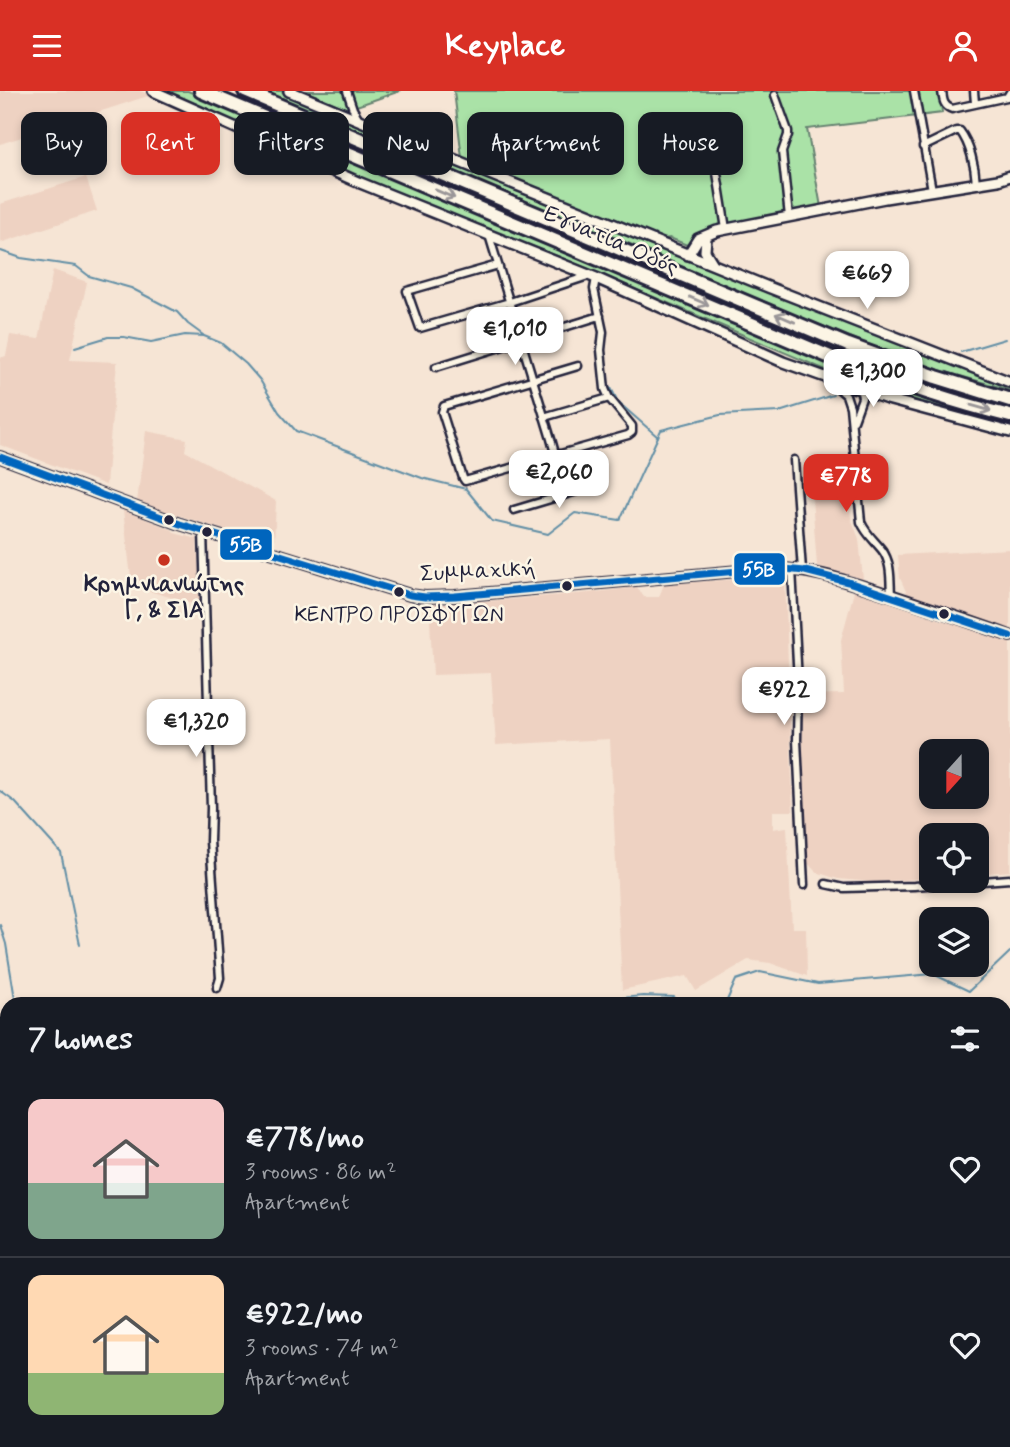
<!DOCTYPE html>
<meta charset="utf-8">
<style>
body{margin:0;font-family:Mynerve,sans-serif;background:#20242c;color:#f1f3f6;height:100vh;display:flex;flex-direction:column;font-size:26px;white-space:nowrap}
*{box-sizing:border-box;margin:0}
p{font-size:23px;color:#9ea1a6}
.icon{flex:none;width:38px;height:38px;fill:none;stroke:currentColor;stroke-width:2;stroke-linecap:round;stroke-linejoin:round}
.map{position:relative;flex:1;overflow:hidden}
.side{position:absolute;left:0px;top:906px;width:1012px;height:450px;display:flex;flex-direction:column;background:#171b24;border-radius:21px 21px 0 0;box-shadow:0 4px 10px #0003}
.side>*{flex:none}
.banner{position:absolute;left:21px;top:21px;width:970px;height:63px;display:flex;gap:14px}
.needle{width:46px;rotate:201deg}
.tools{position:absolute;left:919px;top:648px;display:grid;gap:14px}
.tools a{display:grid;place-items:center;width:70px;height:70px;border-radius:14px;background:#171b24;box-shadow:0 4px 10px #0003;font-size:35px}
.price{position:absolute;translate:-50% -60px;padding:0 16px;border-radius:14px;background:#fff;color:#222;font-size:23px;line-height:46px;filter:drop-shadow(0 2px 4px #0008)}
.price::after{content:'';position:absolute;left:50%;top:42px;width:21px;height:16px;margin-left:-10px;background:inherit;clip-path:polygon(0 0,100% 0,50% 100%)}
.price.active{background:#d93025;color:#fff}
ul{padding:0;list-style:none}
li{display:flex;align-items:center;gap:21px;height:175px;padding:0 28px}
li+li{border-top:2px solid #363941}
li span{display:grid;place-items:center;flex:none;width:196px;height:140px;border-radius:14px;color:#555}
li>.icon{margin-inline-start:auto}
span .icon{width:84px;height:84px;fill:#fffc;stroke-width:1}
li b{font-size:30px}
h2{display:flex;justify-content:space-between;align-items:center;height:84px;padding:0 28px;font-size:30px}
.pill{padding:0 24px;border-radius:14px;background:#171b24;box-shadow:0 4px 10px #0003;font-size:24px;line-height:63px}
.pill.active{background:#d93025;color:#fff}
header{display:flex;justify-content:space-between;align-items:center;height:91px;padding:0 28px;background:#d93025;color:#fff;font-size:32px;font-weight:700}
.map>svg:first-child{display:block}
</style>
<header><svg class="icon" aria-label="menu" viewBox="0 0 24 24"><path d="M4 6h16M4 12h16M4 18h16"/></svg>Keyplace<svg class="icon" aria-label="person" viewBox="0 0 24 24"><circle cx="12" cy="8" r="4"/><path d="M4 21q1-7 8-7t8 7"/></svg></header>
<div class="map">
<svg width="1010" height="1356" viewBox="0 0 1010 1356">
<rect width="100%" height="100%" fill="#f6e5d5"/>
<filter id="ink" filterUnits="userSpaceOnUse"><feTurbulence type="fractalNoise" baseFrequency=".0143" numOctaves="2"/><feDisplacementMap in="SourceGraphic" scale="14" xChannelSelector="R" yChannelSelector="G"/><feConvolveMatrix kernelMatrix="1 2 1 2 8 2 1 2 1" color-interpolation-filters="sRGB"/></filter>
<g filter="url(#ink)">
<!-- built -->
<path fill="#eed2c2" fill-rule="evenodd" d="M0 0H140L151 4 0 53Z
M86 86 97 120 0 152V113Z
M53 179 87 191 70 269 117 271 106 394 0 354V267L6 265 10 244 39 248Z
M146 340 187 348 185 360 276 410 274 455 137 411Z
M846 376 851 427 859 448 863 488 817 475 810 380Z
M123 419 173 439 174 442 197 448 200 515 132 495Z
M1010 458V538L908 505 900 487 898 464Z
M785 485 793 720H773V738L787 736 792 837H806L807 885 770 872 748 869 696 900 687 885 622 899 610 648 496 654 491 582 433 584 429 512 487 510 588 502 637 496 644 506H659L664 493Z
M855 497 935 525V527L943 530 946 528 1010 551V780L977 783 976 744H931V787L873 791 838 788 816 781 805 769 801 604 844 603 841 549ZM931 660H976V705H931Z
M1010 971V1210L1005 1212 1004 972Z"/>
<!-- green -->
<path fill="#aae2a7" stroke="#668271" stroke-width="2" d="M162 0H188L871 288 1010 327V334L866 296 557 165 374 94Z
M264 0H281L704 175 991 288 1010 294V299L917 273 793 223 616 147 489 96Z
M305 0H400L348 18Z
M454 0H940L942 22 807 38 821 116 708 137 687 154 670 147 664 148 564 109 462 67Z
M1010 1210V1305L1005 1306V1212Z"/>
<g fill="none" stroke-linecap="round" stroke-linejoin="round">
<!-- stream -->
<path stroke="#628fa6" stroke-width="2" d="M1 160 21 167 76 175 89 185 131 197 177 221 188 233 203 244
M75 256 108 246H124L151 251 185 244 204 245 221 252 246 273 260 289 279 321 296 340 422 387 466 398 492 430 548 443 575 422 620 429 661 339 720 324 779 321 833 304
M961 261 1005 248
M611 297 618 311 658 346
M0 700 15 711 61 762 80 854
M0 834 6 853 16 914
M572 914 577 911 643 905 674 906 684 914
M725 914 736 889 760 881 818 893 933 883 969 900 1010 861
M0 1139 7 1129
M779 1349 796 1356
M249 1356 253 1349"/>
<!-- street casing -->
<g stroke="#22223b" stroke-width="11">
<path id="street" d="M347 0 353 18 359 28
M914 0 932 99
M942 0C943 8 943 15 952 18L1007 6 1010 1
M974 0 975 12
M775 4 788 40V44L782 61 789 126
M709 32 726 138
M923 56 956 40H960C970 53 975 75 976 92
M489 144 551 348 566 402
M498 174 407 200 420 237 510 211 588 185
M578 275 444 315 442 321 463 387 465 390 628 344 632 341V335L609 307 605 298 601 259 603 241 594 198 596 187
M436 276 600 225
M830 290 846 304 850 316 861 431C866 443 874 449 882 459 892 472 890 490 891 505
M544 326 609 307
M854 329 862 307 861 300
M794 369 802 479
M514 419 597 394
M203 440 211 717 210 750 220 887 217 897
M792 478 798 591 797 649 804 794
M826 793 844 797 914 795 1010 788
M0 1207 7 1225
M649 1356 661 1349"/>
</g>
<!-- secondary casing -->
<g stroke="#22223b" stroke-width="14">
<path id="secondary" d="M153 0 358 91 596 187 783 271 887 308 1010 341
M289 0 460 71 768 196 1010 291
M706 147 705 160 713 173
M688 164 698 148 717 140 885 107 998 89 1010 85
M0 366 180 433 410 504 425 506 455 505 773 477C818 479 850 492 893 505 932 518 971 531 1010 545
M1004 965 1010 964
M0 1321 7 1316"/>
</g>
<!-- highway casing -->
<g stroke="#22223b" stroke-width="18">
<path id="highway" d="M201 0 842 271C897 292 953 311 1010 325
M245 0 848 254 936 286 1010 309"/>
</g>
<!-- street -->
<use href="#street" stroke="#fcf5e5" stroke-width="6"/>
<!-- secondary -->
<use href="#secondary" stroke="#fcf5e5" stroke-width="9"/>
<!-- highway -->
<use href="#highway" stroke="#fcf5e5" stroke-width="12"/>
<!-- bus-1 casing -->
<g stroke="#fcf5e5" stroke-width="12">
<path id="bus-1" d="M0 366 180 433 410 504 425 506 455 505 773 477 805 480 848 491 1010 545"/>
</g>
<!-- bus-1 -->
<use href="#bus-1" stroke="#0065bd" stroke-width="7"/>
</g>
<!-- one-way arrows -->
<defs><path id="oneway-shaft" d="M-6 0H5M1.5-3L5.5 0L1.5 3" fill="none" stroke-width="1.6" stroke-linecap="round" stroke-linejoin="round" transform="scale(1.75)"/></defs>
<g stroke="#9a9698">
<use href="#oneway-shaft" transform="translate(445 103) rotate(23)"/>
<use href="#oneway-shaft" transform="translate(699 210) rotate(23)"/>
<use href="#oneway-shaft" transform="translate(785 227) rotate(-157)"/>
<use href="#oneway-shaft" transform="translate(981 317) rotate(16)"/>
</g>
</g>
<!-- markers -->
<g fill="#22223b" stroke="#fcf5e5" stroke-width="2.5">
<circle cx="169" cy="429" r="6"/>
<circle cx="207" cy="441" r="6"/>
<circle cx="567" cy="495" r="6"/>
<circle cx="399" cy="501" r="6"/>
<circle cx="944" cy="523" r="6"/>
</g>
<circle fill="#c8321e" stroke="#fcf5e5" stroke-width="2.5" cx="164" cy="469" r="7"/>
<g text-anchor="middle" dominant-baseline="central" stroke-width="5" stroke-linejoin="round" paint-order="stroke">
<!-- bus labels -->
<g font-size="21" fill="#22223b" stroke="#fcf5e5">
<text x="399" y="524">ΚΕΝΤΡΟ ΠΡΟΣΦΥΓΩΝ</text>
</g>
<!-- street labels -->
<g font-size="23" fill="#22223b" stroke="#fcf5e5">
<text transform="translate(611 150) rotate(23)">Εγνατία Οδός</text>
<text transform="translate(478 481) rotate(-3)">Συμμαχική</text>
</g>
<!-- poi labels -->
<g font-size="23" font-weight="bold" fill="#22223b" stroke="#fcf5e5">
<text x="164" y="494">Κρημνιανιώτης<tspan x="164" dy="26">Γ, &amp; ΣΙΑ</tspan></text>
</g>
</g>
<g stroke="#fcf5e5" stroke-width="2.5">
<rect x="219" y="437" width="54" height="33" rx="7" fill="#0065bd"/>
<rect x="733" y="461" width="53" height="34" rx="7" fill="#0065bd"/>
</g>
<g font-size="19" text-anchor="middle" font-weight="bold" fill="#fff">
<text x="246" y="460">55Β</text>
<text x="759" y="485">55Β</text>
</g>
</svg>
<div class="tools">
<a><svg class="needle" viewBox="-14 -14 28 28"><path d="M0-13l5 13h-10z" fill="#e53935"/><path d="M0 13l5-13h-10z" fill="#9ea1a6"/></svg></a>
<a><svg class="icon" aria-label="locate" viewBox="0 0 24 24"><circle cx="12" cy="12" r="6"/><path d="M12 2v4M12 18v4M2 12h4M18 12h4"/></svg></a>
<a><svg class="icon" aria-label="layers" viewBox="0 0 24 24"><path d="M12 4l9 5-9 5-9-5zM3 14l9 5 9-5"/></svg></a>
</div>
<b class="price" style="left:867px;top:220px">€669</b>
<b class="price" style="left:515px;top:276px">€1,010</b>
<b class="price" style="left:873px;top:318px">€1,300</b>
<b class="price" style="left:559px;top:419px">€2,060</b>
<b class="price active" style="left:846px;top:423px">€778</b>
<b class="price" style="left:784px;top:636px">€922</b>
<b class="price" style="left:196px;top:668px">€1,320</b>
<div class="banner">
<a class="pill">Buy</a>
<a class="pill active">Rent</a>
<a class="pill">Filters</a>
<a class="pill">New</a>
<a class="pill">Apartment</a>
<a class="pill">House</a>
</div>
<section class="side">
<h2>7 homes<svg class="icon" aria-label="filters" viewBox="0 0 24 24"><path d="M4 7h16M4 17h16"/><circle cx="9" cy="7" r="2"/><circle cx="15" cy="17" r="2"/></svg></h2>
<ul>
<li><span style="background:linear-gradient(#f6c9c9 60%,#7fa58c 0)"><svg class="icon" aria-label="home" viewBox="0 0 24 24"><path d="M3 11l9-7 9 7M6 9v11h12V9"/></svg></span><div><b>€778/mo</b><p>3 rooms · 86 m²</p><p>Apartment</p></div><svg class="icon" aria-label="heart" viewBox="0 0 24 24"><path d="M12 20l-8-8c-3-5 5-10 8-4 3-6 11-1 8 4z"/></svg></li>
<li><span style="background:linear-gradient(#ffd9b3 70%,#8fb573 0)"><svg class="icon" aria-label="home" viewBox="0 0 24 24"><path d="M3 11l9-7 9 7M6 9v11h12V9"/></svg></span><div><b>€922/mo</b><p>3 rooms · 74 m²</p><p>Apartment</p></div><svg class="icon" aria-label="heart" viewBox="0 0 24 24"><path d="M12 20l-8-8c-3-5 5-10 8-4 3-6 11-1 8 4z"/></svg></li>
</ul>
</section>
</div>
